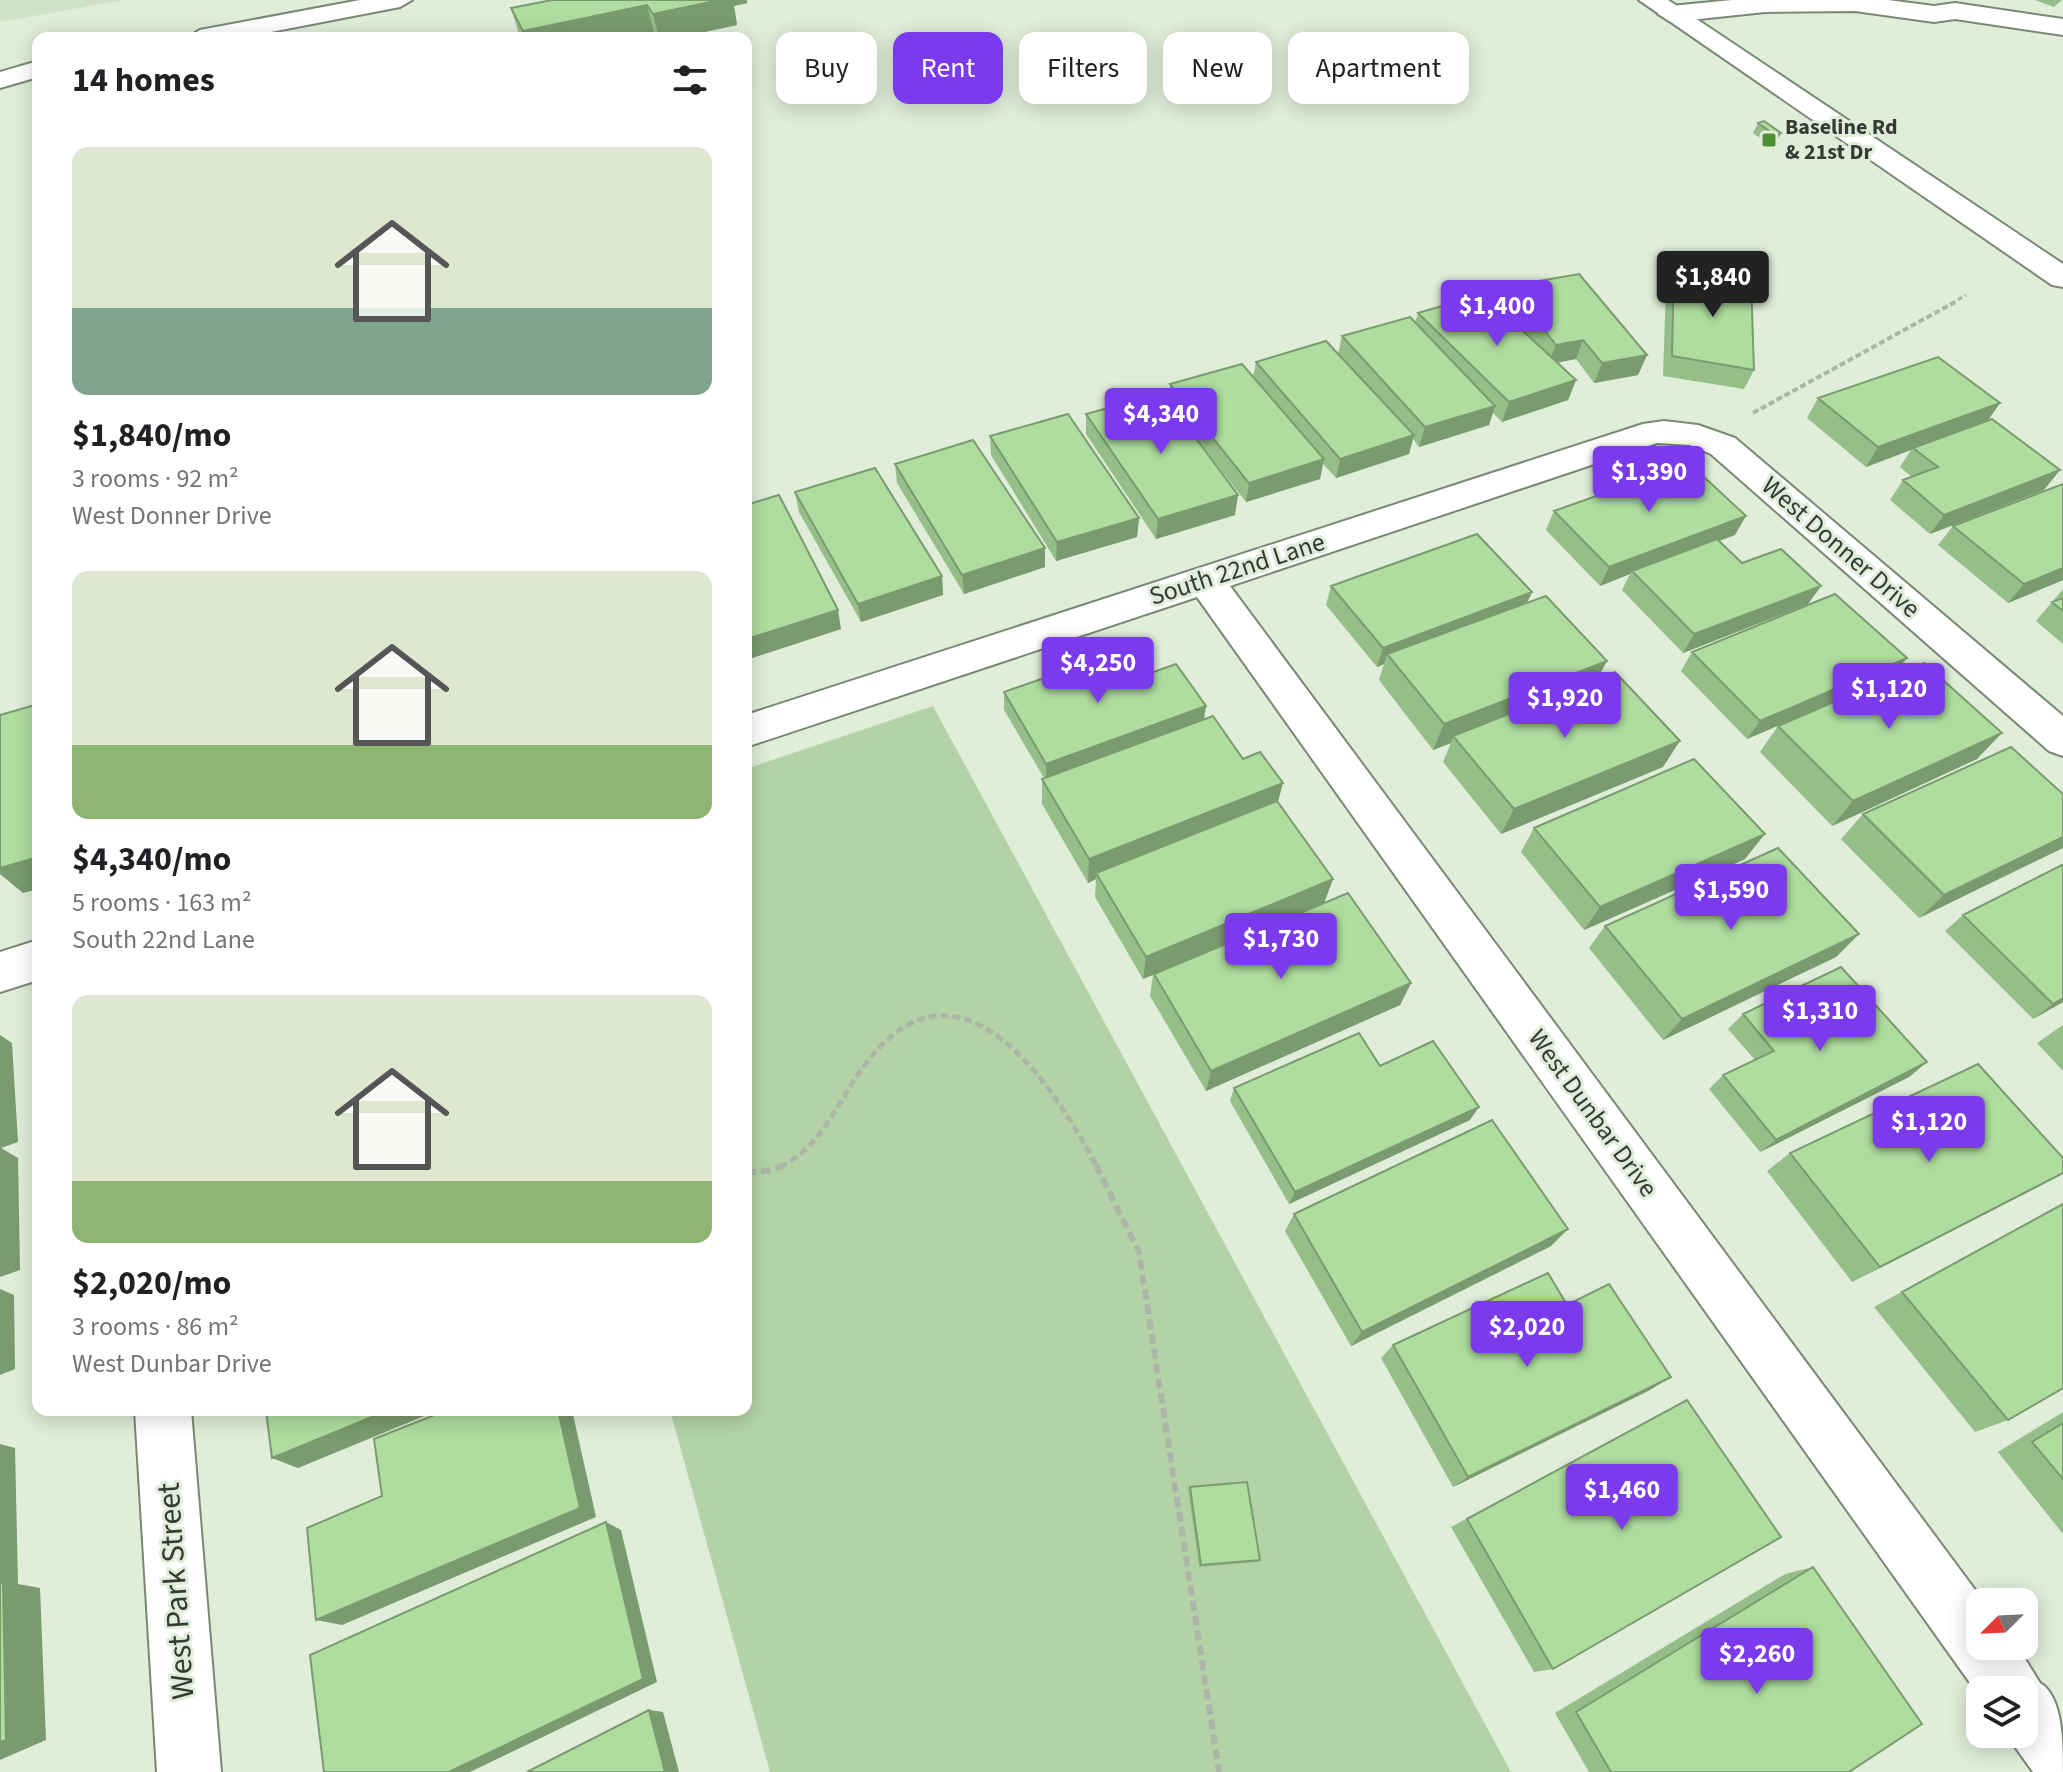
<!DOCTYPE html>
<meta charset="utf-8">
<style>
body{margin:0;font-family:"Source Sans 3",sans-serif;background:#f2f2f2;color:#202124;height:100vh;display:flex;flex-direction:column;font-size:30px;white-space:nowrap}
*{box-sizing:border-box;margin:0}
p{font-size:26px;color:#757577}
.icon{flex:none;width:44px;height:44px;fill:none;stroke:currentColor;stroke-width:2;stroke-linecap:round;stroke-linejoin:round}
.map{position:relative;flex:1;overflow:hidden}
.side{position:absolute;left:32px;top:32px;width:720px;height:1384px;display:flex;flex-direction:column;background:#fff;border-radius:16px;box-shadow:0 4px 20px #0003}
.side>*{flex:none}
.banner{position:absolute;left:776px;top:32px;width:760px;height:72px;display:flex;gap:16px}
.needle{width:52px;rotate:246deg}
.buttons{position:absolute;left:1966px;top:1588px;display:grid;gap:16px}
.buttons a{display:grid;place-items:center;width:72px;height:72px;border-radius:16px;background:#fff;box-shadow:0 4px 20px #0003;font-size:40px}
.price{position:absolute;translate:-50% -68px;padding:0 18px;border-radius:8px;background:#7c3aed;color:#fff;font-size:26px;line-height:52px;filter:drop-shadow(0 2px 4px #0008)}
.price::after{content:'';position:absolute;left:50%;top:48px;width:24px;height:18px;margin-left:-12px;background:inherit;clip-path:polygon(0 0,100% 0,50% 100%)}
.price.on{background:#222;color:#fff}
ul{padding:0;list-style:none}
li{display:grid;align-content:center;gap:16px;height:424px;padding:0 40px}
li span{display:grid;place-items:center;height:248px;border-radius:16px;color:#555}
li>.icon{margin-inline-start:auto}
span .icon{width:144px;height:144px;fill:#fffc;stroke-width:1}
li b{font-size:34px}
h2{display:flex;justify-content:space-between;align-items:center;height:96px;padding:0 40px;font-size:34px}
.pill{padding:0 28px;border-radius:16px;background:#fff;box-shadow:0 4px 20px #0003;font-size:28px;line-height:72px}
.pill.on{background:#7c3aed;color:#fff}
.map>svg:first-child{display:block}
</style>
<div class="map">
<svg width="2063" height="1772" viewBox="0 0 2063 1772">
<rect width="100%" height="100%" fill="#dfedd9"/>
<!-- built -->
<path fill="#cfe2c8" d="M0 0H124L0 22Z"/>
<!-- green -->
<path fill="#b3d3a7" d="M933 706 1511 1772H770L670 1410H746V769Z"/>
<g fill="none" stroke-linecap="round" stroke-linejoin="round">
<!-- minor casing -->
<g stroke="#7a8875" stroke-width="4">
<path id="minor" d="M360 0H412L400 7 240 38H187L200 30Z
M1732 0H1888L1934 6 1955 3 2063 19V35L1955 19 1934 22 1855 11 1765 12 1671 22 1658 14 1671 6Z
M38 61V77L0 88V72Z
M1664 421 1698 425 1735 438 2063 716V756L2049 751 1711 454 1690 445 1657 443 1230 586 1984 1602H1980V1646H2017L2040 1683C2063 1696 2063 1744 2063 1772H2033L2006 1734H2024V1690H1980V1697L1197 597 746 747V715L1643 424Z
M38 940V980L0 992V952Z
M135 1410H191L221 1772H157Z"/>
</g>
<!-- major casing -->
<g stroke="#7a8875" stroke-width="4">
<path id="major" d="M1639 0H1668L2063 264V287L2052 285Z"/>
</g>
<!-- path-far3 -->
<path stroke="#abb6a6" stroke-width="3" stroke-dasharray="5 3" stroke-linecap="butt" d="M1951 304 1966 295"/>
<!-- path-far2 -->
<path stroke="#abb6a6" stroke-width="4" stroke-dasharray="6 3" stroke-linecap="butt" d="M1753 413 1955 302"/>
<!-- path-far1 -->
<path stroke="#abb6a6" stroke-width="5" stroke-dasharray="8 4" stroke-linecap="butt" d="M780 1167C824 1146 839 1097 868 1061 960 942 1054 1085 1097 1167"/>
<!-- path -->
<path stroke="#abb6a6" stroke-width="6" stroke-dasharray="10 5" stroke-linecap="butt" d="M1096 1165 1139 1252 1219 1772
M746 1173 772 1170 784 1165"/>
<!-- minor -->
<use href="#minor" fill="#fff" fill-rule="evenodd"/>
<!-- major -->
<use href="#major" fill="#fff" fill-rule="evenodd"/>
</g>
<!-- wall -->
<path fill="#96be89" d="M552 0H747V3L734 6 737 25 676 38H657L654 33 629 38H520L511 8Z
M2035 0H2062L2054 7Z
M1758 123 1781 133 1776 143 1770 145 1753 133Z
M1674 269 1754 370 1744 389 1663 376 1666 288Z
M1510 286 1647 355 1638 375 1594 383 1576 359 1557 363 1576 380 1568 400 1502 422 1493 413 1489 425 1419 447 1413 439 1409 454 1336 478 1323 464 1320 479 1246 502 1193 435 1235 515 1156 539 1086 434V414L1169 402 1170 384 1253 377 1256 362 1338 354 1342 336 1415 323 1418 313 1521 329 1503 306Z
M1818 398 2000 403 1988 420 2044 490 1930 534 1890 500 1903 480 1912 477 1900 467 1911 450 1866 467 1807 418Z
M990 436 1139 518 1137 537 1056 561 991 455Z
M895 464 1045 567 964 594 897 483Z
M2063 484V580L2008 603 1938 545 1953 526Z
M795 492 942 576 943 595 861 622 799 512Z
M746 505 841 629 752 658 746 645Z
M1554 511 1735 535 1719 541 1742 563 1821 586 1808 604 1683 653 1622 590 1630 574 1600 586 1546 530Z
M1331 586 1532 592 1527 603 1597 679 1663 767 1501 834 1443 762 1451 743 1433 750 1379 680 1384 664 1377 667 1326 605Z
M2063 589V644L2036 621 2052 602 2055 601 2054 600Z
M1692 652 1892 676 1747 739 1681 671Z
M1131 680 1206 706 1204 719 1243 759 1278 802 1333 879 1324 903 1411 983 1400 1005 1206 1091 1150 996 1153 975 1143 979 1095 897 1096 879 1088 883 1042 804V779L1044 778 1004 710V692Z
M1778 726 1977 759 1832 826 1760 752Z
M2063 794 1919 918 1841 839 1863 814Z
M1534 828 1745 859 1584 930 1521 852Z
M1963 915 2063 1002 2033 1019 1945 931Z
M1605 926 1859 934 1836 957 1663 1040 1589 948Z
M1743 1014 1927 1062 1909 1077 1760 1152 1709 1089 1723 1075 1755 1060 1728 1029Z
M2063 1025V1071L2037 1043Z
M1380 1066 1470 1120 1289 1204 1230 1101 1234 1088Z
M1790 1153 2063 1174 1852 1282 1767 1171Z
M2063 1204 2008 1420 1975 1432 1874 1307Z
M1294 1214 1551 1246 1351 1346 1285 1231Z
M1567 1305 1650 1390 1453 1487 1381 1358 1393 1345Z
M1687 1400 1553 1669 1534 1672 1451 1527Z
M2063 1412V1534L1998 1452Z
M1190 1487 1260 1560 1257 1562 1199 1567 1188 1490Z
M1813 1567 1849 1772H1589L1555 1713 1785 1574Z"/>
<!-- shaded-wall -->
<path fill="#7a9b6f" d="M721 0H747V3L734 6 737 25 676 38H659L653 14Z
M647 5 654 33 629 38H525L523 31Z
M1781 133 1776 143 1770 145 1775 135Z
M1583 340 1576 359 1548 364 1556 345Z
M1647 355 1638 375 1594 383 1602 363Z
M1576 380 1568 400 1502 422 1509 402Z
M2000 403 1986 423 1913 448 1911 450 1866 467 1878 447Z
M1495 406 1489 425 1419 447 1425 427Z
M1414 435 1409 454 1336 478 1340 459Z
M1324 459 1320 479 1246 502 1249 483Z
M2060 470 2044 490 1930 534 1944 515Z
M1238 495 1235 515 1156 539 1158 519Z
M1746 516 1735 535 1634 573 1632 571 1630 574 1600 586 1609 567Z
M1139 518 1137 537 1056 561 1057 542Z
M1045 548V567L964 594 962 575Z
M2063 568V580L2008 603 2024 584Z
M942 576 943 595 861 622 858 604Z
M1821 586 1808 604 1683 653 1694 634Z
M1532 592 1523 611 1387 654 1384 664 1377 667 1383 648Z
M838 610 841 629 752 658 747 639Z
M1907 658 1892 676 1747 739 1760 721Z
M1607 661 1593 687 1453 736 1451 743 1433 750 1444 724Z
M1206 706 1203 724 1046 781V764Z
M2002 733 1977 759 1832 826 1853 801Z
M1680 741 1663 767 1501 834 1514 809Z
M1283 783 1276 809 1096 873V879L1088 883 1089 859Z
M1765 834 1745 859 1584 930 1600 907Z
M2063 837V848L1919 918 1944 895Z
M38 857V889L23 893 0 874V868Z
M1333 879 1324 903 1143 979 1146 957Z
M1859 934 1836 957 1663 1040 1682 1019Z
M1411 983 1400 1005 1206 1091 1211 1071Z
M2063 998V1002L2033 1019 2053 1004Z
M0 1035 12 1043 18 1142 1 1148 18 1158 20 1270 0 1277Z
M1927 1062 1909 1077 1760 1152 1776 1140Z
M1479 1107 1470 1120 1289 1204 1295 1192Z
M2063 1173 2040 1186 1852 1282 1880 1267Z
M1568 1229 1551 1246 1351 1346 1362 1332Z
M0 1289 14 1295 15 1369 0 1375Z
M1671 1377 1650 1390 1453 1487 1468 1477Z
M389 1410H439L298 1468 272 1458Z
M558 1410H572L596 1517 342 1625 316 1620Z
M0 1444 15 1448 18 1584 40 1588 46 1740 0 1760Z
M606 1522 621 1530 657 1682 470 1772H449Z
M649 1710 663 1712 679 1772H665Z"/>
<!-- building -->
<path fill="#afdd9f" stroke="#7a9b6f" stroke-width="2" d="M552 0H720L653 14 647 5 523 31 511 8Z
M1764 121 1781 133 1775 135 1758 123Z
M1674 269 1751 280 1754 370 1672 356Z
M1579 274 1647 355 1602 363 1583 340 1556 345 1510 286Z
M1483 294 1576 380 1509 402 1418 313Z
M1410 317 1495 406 1425 427 1342 336Z
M1326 341 1414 435 1340 459 1256 362Z
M1938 357 2000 403 1878 447 1818 398Z
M1242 364 1324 459 1249 483 1170 384Z
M1162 393 1238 495 1158 519 1086 414Z
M1068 414 1139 518 1057 542 990 436Z
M1992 419 2060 470 1944 515 1903 480 1938 467 1913 448Z
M973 440 1045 548 962 575 895 464Z
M1689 463 1746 516 1609 567 1554 511Z
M875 468 942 576 858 604 795 492Z
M2063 484V568L2024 584 1953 526Z
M779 495 838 610 747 639 746 637V505Z
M1477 534 1532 592 1383 648 1331 586Z
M1717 539 1742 563 1781 549 1821 586 1694 634 1632 571Z
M1835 594 1907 658 1760 721 1692 652Z
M1546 596 1607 661 1444 724 1387 654Z
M2063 598V611L2052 602Z
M1113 654 1131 680 1176 664 1206 706 1046 764 1004 692Z
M1924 663 2002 733 1853 801 1778 726Z
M1615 672 1680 741 1514 809 1453 736Z
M38 704V857L0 868V715Z
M1213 716 1243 759 1260 752 1283 783 1089 859 1042 779Z
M2011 747 2063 794V837L1944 895 1863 814Z
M1694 759 1765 834 1600 907 1534 828Z
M1277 801 1333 879 1146 957 1096 873Z
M1778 848 1859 934 1682 1019 1605 926Z
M2062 865 2063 866V998L2053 1004 1963 915Z
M1348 893 1411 983 1211 1071 1154 974Z
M1841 967 1927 1062 1776 1140 1723 1075 1774 1051 1743 1014Z
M1359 1033 1380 1066 1433 1041 1479 1107 1295 1192 1234 1088Z
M1978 1064 2063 1158V1173L1880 1267 1790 1153Z
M1492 1120 1568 1229 1362 1332 1294 1214Z
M2063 1204V1388L2008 1420 1902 1292Z
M1548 1273 1567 1305 1609 1284 1671 1377 1468 1477 1393 1345Z
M1687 1400 1781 1537 1553 1669 1467 1519Z
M266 1410H389L272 1458Z
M447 1410H558L580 1508 316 1620 307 1528 382 1496 374 1439Z
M2063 1423V1479L2032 1442Z
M1247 1482 1260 1560 1201 1565 1190 1487Z
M606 1522 643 1679 449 1772H324L310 1655Z
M1813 1567 1922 1724 1849 1772H1611L1576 1712Z
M3 1582 6 1740 0 1742V1583Z
M649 1710 665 1772H527Z"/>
<!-- markers -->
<rect fill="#4d8e30" stroke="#dfedd9" stroke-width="3" x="1761" y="132" width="16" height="16" rx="4"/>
<g text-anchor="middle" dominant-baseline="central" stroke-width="6" stroke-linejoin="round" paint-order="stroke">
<!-- far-poi labels -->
<g font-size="22" font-weight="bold" fill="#353b33" stroke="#dfedd9" text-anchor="start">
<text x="1785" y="127">Baseline Rd<tspan x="1785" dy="25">&amp; 21st Dr</tspan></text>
</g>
<!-- street labels -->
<g font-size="26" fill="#353b33" stroke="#dfedd9">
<text transform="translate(1841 547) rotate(41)">West Donner Drive</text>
<text transform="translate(1237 569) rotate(-18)">South 22nd Lane</text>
<text transform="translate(1593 1113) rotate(54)">West Dunbar Drive</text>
</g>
<!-- near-street labels -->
<g font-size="32" fill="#353b33" stroke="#dfedd9">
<text transform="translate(176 1591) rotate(-94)">West Park Street</text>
</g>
</g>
</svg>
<div class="buttons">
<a><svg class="needle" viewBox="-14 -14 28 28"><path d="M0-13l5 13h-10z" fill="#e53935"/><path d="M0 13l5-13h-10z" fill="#757577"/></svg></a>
<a><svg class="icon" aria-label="layers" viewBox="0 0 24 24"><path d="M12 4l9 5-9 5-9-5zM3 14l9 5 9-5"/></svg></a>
</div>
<b class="price on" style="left:1713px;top:319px">$1,840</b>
<b class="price" style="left:1497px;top:348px">$1,400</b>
<b class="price" style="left:1161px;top:456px">$4,340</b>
<b class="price" style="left:1649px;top:514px">$1,390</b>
<b class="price" style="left:1098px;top:705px">$4,250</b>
<b class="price" style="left:1889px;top:731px">$1,120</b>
<b class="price" style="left:1565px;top:740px">$1,920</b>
<b class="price" style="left:1731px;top:932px">$1,590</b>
<b class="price" style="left:1281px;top:981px">$1,730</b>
<b class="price" style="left:1820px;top:1053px">$1,310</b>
<b class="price" style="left:1929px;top:1164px">$1,120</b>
<b class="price" style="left:1527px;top:1369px">$2,020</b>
<b class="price" style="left:1622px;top:1532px">$1,460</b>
<b class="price" style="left:1757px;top:1696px">$2,260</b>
<div class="banner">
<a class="pill">Buy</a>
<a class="pill on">Rent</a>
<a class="pill">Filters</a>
<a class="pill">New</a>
<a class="pill">Apartment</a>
</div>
<section class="side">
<h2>14 homes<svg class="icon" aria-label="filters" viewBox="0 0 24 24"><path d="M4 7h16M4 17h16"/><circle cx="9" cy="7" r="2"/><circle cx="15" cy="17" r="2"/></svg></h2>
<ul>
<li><span style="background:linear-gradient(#dfe7d0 65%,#7fa58c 0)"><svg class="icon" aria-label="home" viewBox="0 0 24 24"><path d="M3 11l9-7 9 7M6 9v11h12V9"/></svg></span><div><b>$1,840/mo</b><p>3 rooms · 92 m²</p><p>West Donner Drive</p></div></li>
<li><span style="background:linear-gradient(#dfe7d0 70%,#8fb573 0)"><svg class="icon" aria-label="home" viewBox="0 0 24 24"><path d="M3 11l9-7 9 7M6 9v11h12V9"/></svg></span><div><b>$4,340/mo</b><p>5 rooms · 163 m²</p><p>South 22nd Lane</p></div></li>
<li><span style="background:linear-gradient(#dfe7d0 75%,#8fb573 0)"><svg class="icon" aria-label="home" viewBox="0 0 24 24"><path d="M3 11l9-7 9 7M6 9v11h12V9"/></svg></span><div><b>$2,020/mo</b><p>3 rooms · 86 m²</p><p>West Dunbar Drive</p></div></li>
</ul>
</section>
</div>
